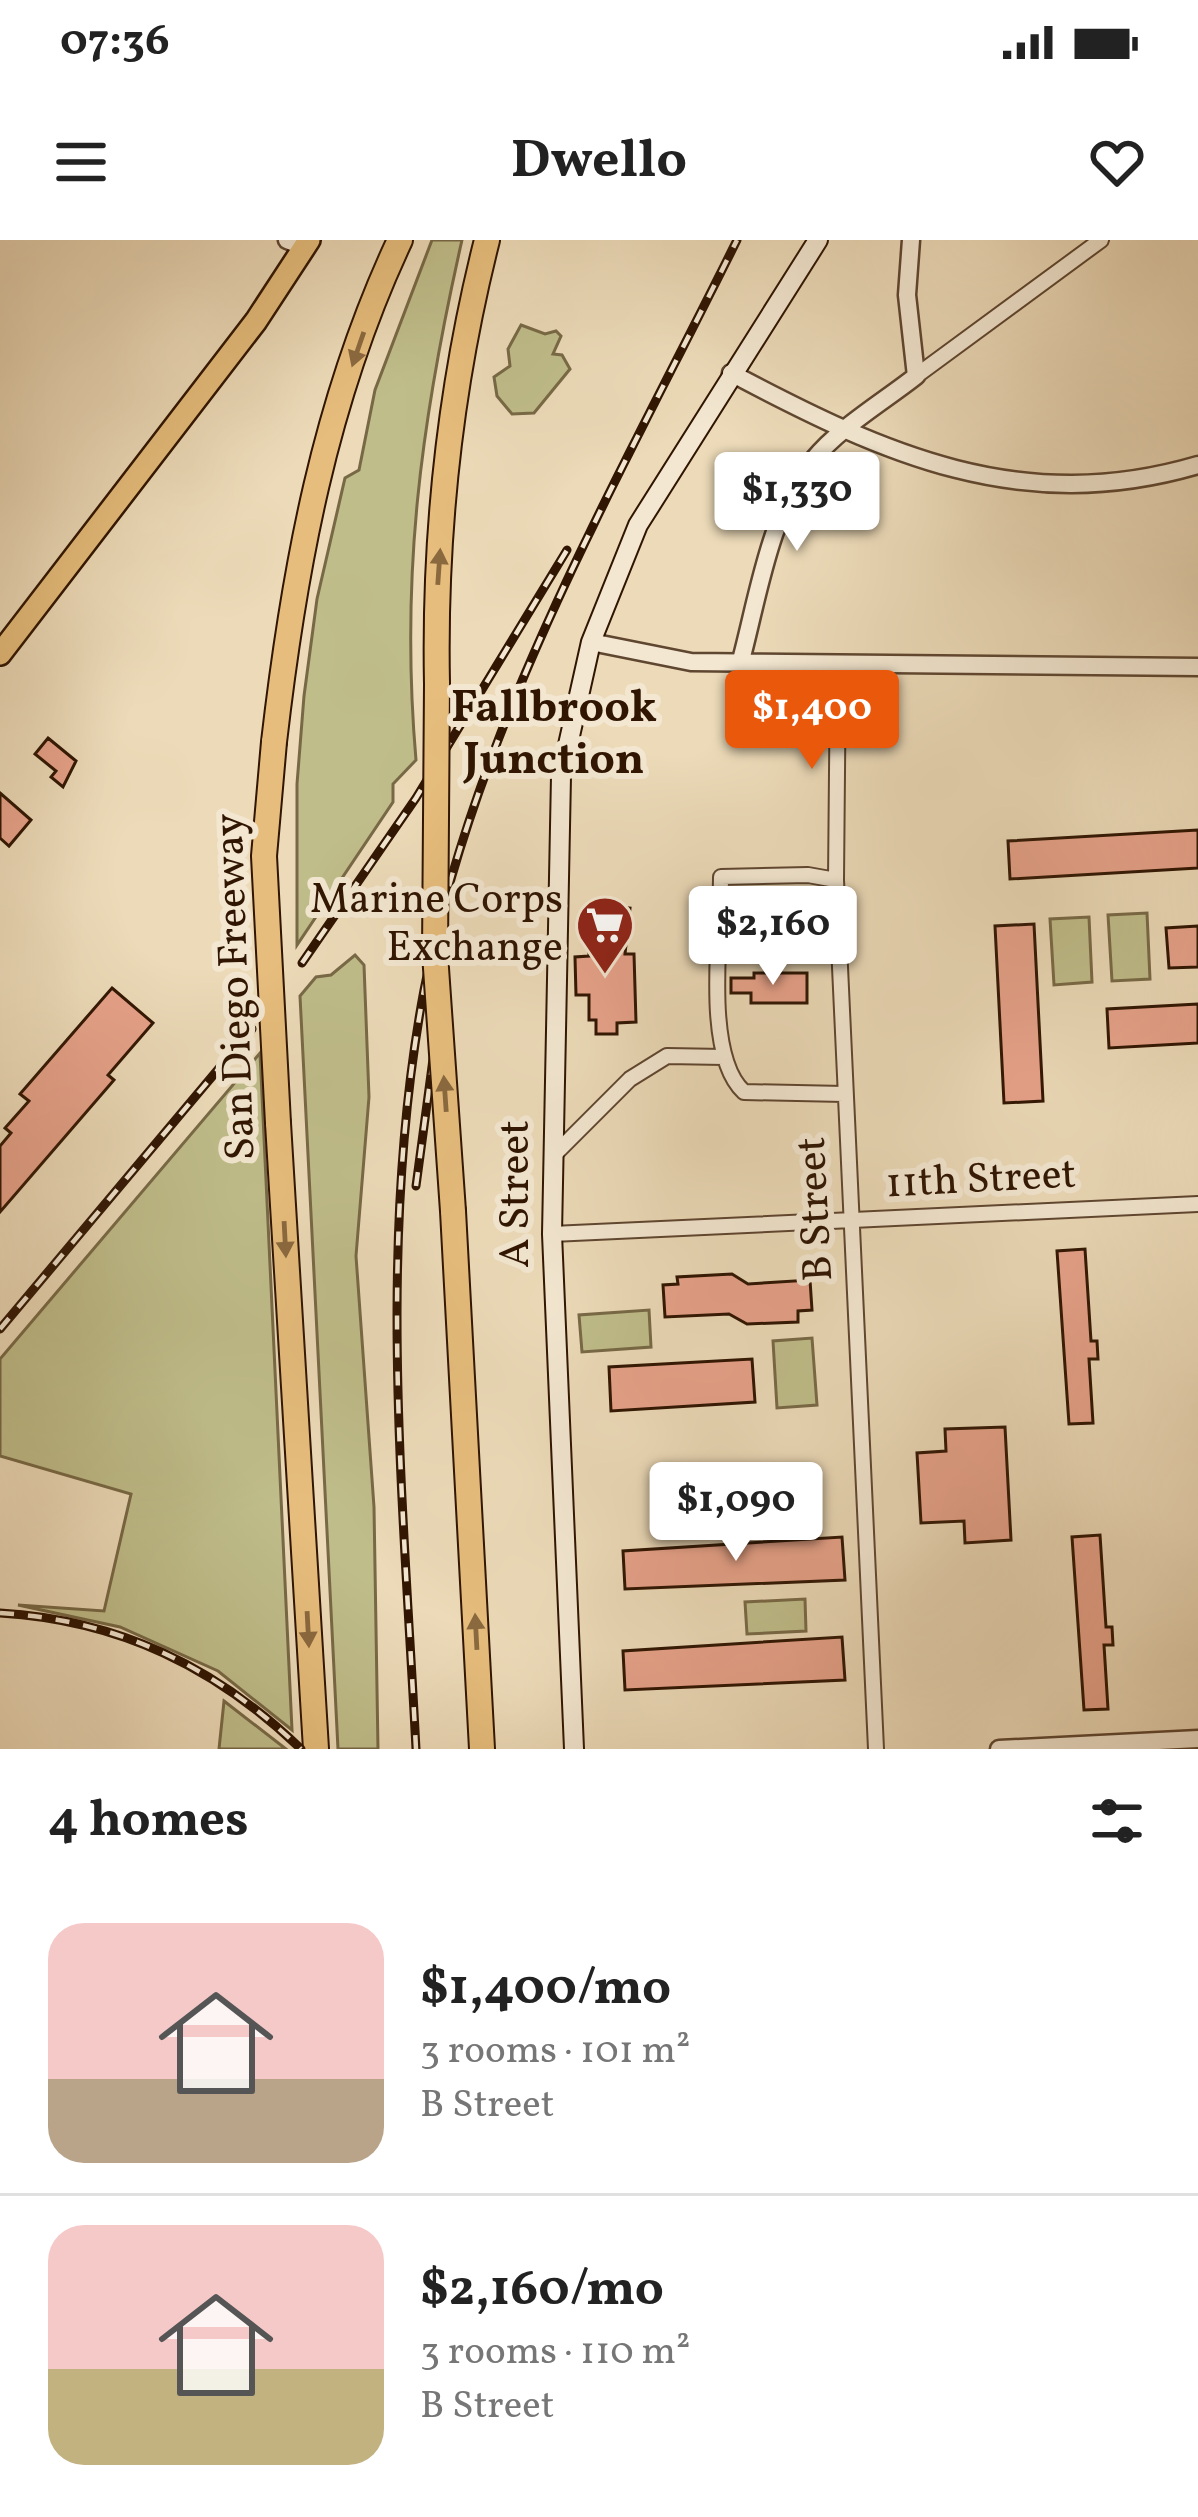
<!DOCTYPE html>
<meta charset="utf-8">
<style>
body{margin:0;font-family:Vollkorn,serif;background:#f2f2f2;color:#222;height:100vh;display:flex;flex-direction:column;font-size:45px;white-space:nowrap}
*{box-sizing:border-box;margin:0}
p{font-size:39px;color:#767676}
.icon{flex:none;width:66px;height:66px;fill:none;stroke:currentColor;stroke-width:2;stroke-linecap:round;stroke-linejoin:round}
.map{position:relative;height:1509px;overflow:hidden}
.side{display:flex;flex-direction:column;background:#fff;flex:1}
.side>*{flex:none}
.price{position:absolute;translate:-50% -102px;padding:0 27px;border-radius:12px;background:#fff;color:#222;font-size:39px;line-height:78px;filter:drop-shadow(0 3px 6px #0008)}
.price::after{content:'';position:absolute;left:50%;top:72px;width:36px;height:27px;margin-left:-18px;background:inherit;clip-path:polygon(0 0,100% 0,50% 100%)}
.price.active{background:#ea580c;color:#fff}
ul{padding:0;list-style:none}
li{display:flex;align-items:center;gap:36px;height:300px;padding:0 48px}
li+li{border-top:3px solid #e0e0e0}
li span{display:grid;place-items:center;flex:none;width:336px;height:240px;border-radius:36px;color:#555}
li>.icon{margin-inline-start:auto}
span .icon{width:144px;height:144px;fill:#fffc;stroke-width:1}
li b{font-size:51px}
h2{display:flex;justify-content:space-between;align-items:center;height:144px;padding:0 48px;font-size:51px}
.status{display:flex;justify-content:space-between;align-items:center;height:84px;padding:0 60px;background:#fff;direction:ltr}
.status svg{height:33px;fill:currentColor}
header{display:flex;justify-content:space-between;align-items:center;height:156px;padding:0 48px;background:#fff;font-size:54px;font-weight:700}
.map>svg:first-child{display:block}
</style>
<div class="status"><b>07:36</b><svg viewBox="0 0 49 12"><path d="M0 12V9h3v3zM5 12V6h3v6zM10 12V3h3v9zM15 12V0h3v12zM26 1h20v11H26zM47 4h2v5h-2z"/></svg></div>
<header><svg class="icon" aria-label="menu" viewBox="0 0 24 24"><path d="M4 6h16M4 12h16M4 18h16"/></svg>Dwello<svg class="icon" aria-label="heart" viewBox="0 0 24 24"><path d="M12 20l-8-8c-3-5 5-10 8-4 3-6 11-1 8 4z"/></svg></header>
<div class="map">
<svg width="1198" height="1509" viewBox="0 0 1198 1509">
<rect width="100%" height="100%" fill="#ecdab8"/>
<filter id="stains"><feTurbulence type="fractalNoise" baseFrequency=".00167" numOctaves="4"/><feColorMatrix values="0 0 0 0 .2 0 0 0 0 .09 0 0 0 0 .02 0 0 0 .5 -.17"/></filter>
<radialGradient id="worn" r=".72"><stop offset=".6" stop-color="#630" stop-opacity="0"/><stop offset="1" stop-color="#630" stop-opacity=".3"/></radialGradient>
<!-- green -->
<path fill="#bfbd8a" stroke="#786946" stroke-width="3" d="M432 0H462C421 181 400 336 416 520L393 544V562L297 705V544L304 456 317 359 345 238 359 230 375 150Z
M521 85 545 94 556 91 561 96 553 114 562 115 570 129 534 173 512 174 497 156 494 137 510 126 508 109Z
M1147 673 1150 739 1112 741 1108 675Z
M1089 677 1092 742 1054 745 1050 679Z
M355 715 364 725 369 857 356 1016 374 1267 378 1509H338L300 756 316 737 331 735Z
M260 813 292 1490 218 1431 120 1387 18 1365 104 1371 131 1254 0 1216V1119Z
M649 1070 651 1107 582 1112 579 1075Z
M812 1098 817 1165 777 1168 773 1101Z
M805 1359 806 1391 747 1394 745 1362Z
M224 1461 286 1509H219Z"/>
<!-- building -->
<path fill="#e7a28a" stroke="#301502" stroke-width="3" d="M48 498 76 521 63 547 51 537 56 531 35 514Z
M0 553 31 580 9 606 0 598Z
M1198 590V628L1010 639 1008 601Z
M748 654H773L774 698H749Z
M600 665 630 668 625 714H634L636 782 617 783V794H596V780H589V755H576L575 717 589 716V707L595 706Z
M1034 684 1043 861 1004 863 995 686Z
M1198 686V727L1169 728 1166 688Z
M754 733H807V763H751V753H731V738H754Z
M112 748 153 783 108 835 114 840 0 972V906L11 893 5 888 29 861 20 854Z
M1198 764V803L1109 808 1107 769Z
M1085 1009 1091 1101H1097L1098 1119H1089L1093 1183 1069 1184 1057 1011Z
M732 1034 748 1044 810 1040 812 1070 798 1071V1082L747 1084 729 1074 665 1077 663 1045 678 1044 677 1037Z
M752 1119 755 1162 611 1171 609 1127Z
M1005 1187 1011 1300 965 1303 964 1281 921 1283 917 1213 946 1211 945 1189Z
M1100 1295 1106 1387H1112L1113 1405H1104L1108 1469 1084 1470 1072 1297Z
M842 1297 845 1340 625 1349 623 1311Z
M842 1397 845 1440 625 1450 623 1411Z"/>
<g fill="none" stroke-linecap="round" stroke-linejoin="round">
<!-- minor casing -->
<g stroke="#5f4630" stroke-width="18">
<path id="minor" d="M916 136 1101 0
M838 425 836 640 876 1509
M836 640 808 635 721 637C721 691 703 815 744 852L844 854
M553 916 630 839 667 816 724 817
M552 994 1198 964"/>
</g>
<!-- tertiary casing -->
<g stroke="#5f4630" stroke-width="21">
<path id="tertiary" d="M287 0 305 7
M731 133C884 214 1021 277 1198 225
M591 402 691 422 1198 427
M740 424C758 358 769 274 813 220 840 187 883 162 916 136L907 55 911 0
M999 1509 1198 1499"/>
</g>
<!-- secondary casing -->
<g stroke="#301502" stroke-width="22">
<path id="secondary" d="M574 1509 552 994 561 536 591 402 638 285 818 0"/>
</g>
<!-- primary casing -->
<g stroke="#301502" stroke-width="26">
<path id="primary" d="M0 414 256 81 309 0"/>
</g>
<!-- motorway casing -->
<g stroke="#301502" stroke-width="28">
<path id="motorway" d="M437 444C434 294 450 146 487 0
M274 502C294 329 325 159 400 0
M278 883 316 1509
M453 971 482 1509"/>
</g>
<!-- minor -->
<use href="#minor" stroke="#f3e7d1" stroke-width="14"/>
<!-- tertiary -->
<use href="#tertiary" stroke="#f3e7d1" stroke-width="16"/>
<!-- secondary -->
<use href="#secondary" stroke="#f3e7d1" stroke-width="18"/>
<!-- primary -->
<use href="#primary" stroke="#e6bd7c" stroke-width="21"/>
<!-- motorway -->
<use href="#motorway" stroke="#e6bd7c" stroke-width="24"/>
<!-- rail casing -->
<g stroke="#301502" stroke-width="9">
<path id="rail" d="M302 723 416 558 567 310
M416 946 440 767
M0 1089 252 789
M0 1373C119 1380 216 1427 301 1509
M416 1509C403 1256 377 1001 424 750 476 483 618 241 737 0"/>
</g>
<!-- rail -->
<use href="#rail" stroke="#f3e7d1" stroke-width="4.5" stroke-dasharray="14" stroke-linecap="butt"/>
<!-- motorway-bridge casing -->
<g stroke="#301502" stroke-width="28" stroke-linecap="butt">
<path id="motorway-bridge" d="M437 444 435 714 453 971
M274 502 264 616 278 883"/>
</g>
<!-- motorway-bridge -->
<use href="#motorway-bridge" stroke="#e6bd7c" stroke-width="24"/>
</g>
<!-- one-way arrows -->
<defs><path id="oneway-solid" d="M-6-.8H1V-3.2L6.5 0L1 3.2V.8H-6Z" transform="scale(3)"/></defs>
<g fill="#8b693f">
<use href="#oneway-solid" transform="translate(358 109) rotate(109)"/>
<use href="#oneway-solid" transform="translate(439 327) rotate(-86)"/>
<use href="#oneway-solid" transform="translate(445 854) rotate(-94)"/>
<use href="#oneway-solid" transform="translate(285 999) rotate(87)"/>
<use href="#oneway-solid" transform="translate(308 1389) rotate(87)"/>
<use href="#oneway-solid" transform="translate(476 1392) rotate(-93)"/>
</g>
<!-- icons -->
<defs>
<g id="supermarket-pin" transform="scale(3)"><path d="M0 17L-7.5 6A9.5 9.5 0 1 1 7.5 6Z" fill="#8f2418" stroke="#f3e7d1"/><path d="M-6-5.5h2.5l.6 2H6L4.5 2H-2.5L-4.4-4H-6ZM-1.5 3.2a1.3 1.3 0 1 0 .1 0ZM3 3.2a1.3 1.3 0 1 0 .1 0Z" fill="#fff"/></g>
</defs>
<g fill-rule="evenodd">
<use href="#supermarket-pin" x="605" y="685"/>
</g>
<g text-anchor="middle" dominant-baseline="central" stroke-width="12" stroke-linejoin="round" paint-order="stroke">
<!-- poi labels -->
<g font-size="42" fill="#301502" stroke="#f3e7d1" text-anchor="end">
<text x="563" y="661">Marine Corps<tspan x="563" dy="48">Exchange</tspan></text>
</g>
<!-- street labels -->
<g font-size="42" fill="#301502" stroke="#f3e7d1">
<text transform="translate(237 747) rotate(-92)">San Diego Freeway</text>
<text transform="translate(981 941) rotate(-3)">11th Street</text>
<text transform="translate(517 954) rotate(-90)">A Street</text>
<text transform="translate(817 969) rotate(-93)">B Street</text>
</g>
<!-- neighbourhood labels -->
<g font-size="45" font-weight="bold" fill="#301502" stroke="#f3e7d1">
<text x="554" y="469">Fallbrook<tspan x="554" dy="52">Junction</tspan></text>
</g>
</g>
<rect width="100%" height="100%" filter="url(#stains)"/>
<rect width="100%" height="100%" fill="url(#worn)"/>
</svg>
<b class="price" style="left:797px;top:314px">$1,330</b>
<b class="price active" style="left:812px;top:532px">$1,400</b>
<b class="price" style="left:773px;top:748px">$2,160</b>
<b class="price" style="left:736px;top:1324px">$1,090</b>
</div>
<section class="side">
<h2>4 homes<svg class="icon" aria-label="filters" viewBox="0 0 24 24"><path d="M4 7h16M4 17h16"/><circle cx="9" cy="7" r="2"/><circle cx="15" cy="17" r="2"/></svg></h2>
<ul>
<li><span style="background:linear-gradient(#f6c9c9 65%,#b9a48a 0)"><svg class="icon" aria-label="home" viewBox="0 0 24 24"><path d="M3 11l9-7 9 7M6 9v11h12V9"/></svg></span><div><b>$1,400/mo</b><p>3 rooms · 101 m²</p><p>B Street</p></div></li>
<li><span style="background:linear-gradient(#f6c9c9 60%,#c2b280 0)"><svg class="icon" aria-label="home" viewBox="0 0 24 24"><path d="M3 11l9-7 9 7M6 9v11h12V9"/></svg></span><div><b>$2,160/mo</b><p>3 rooms · 110 m²</p><p>B Street</p></div></li>
</ul>
</section>
